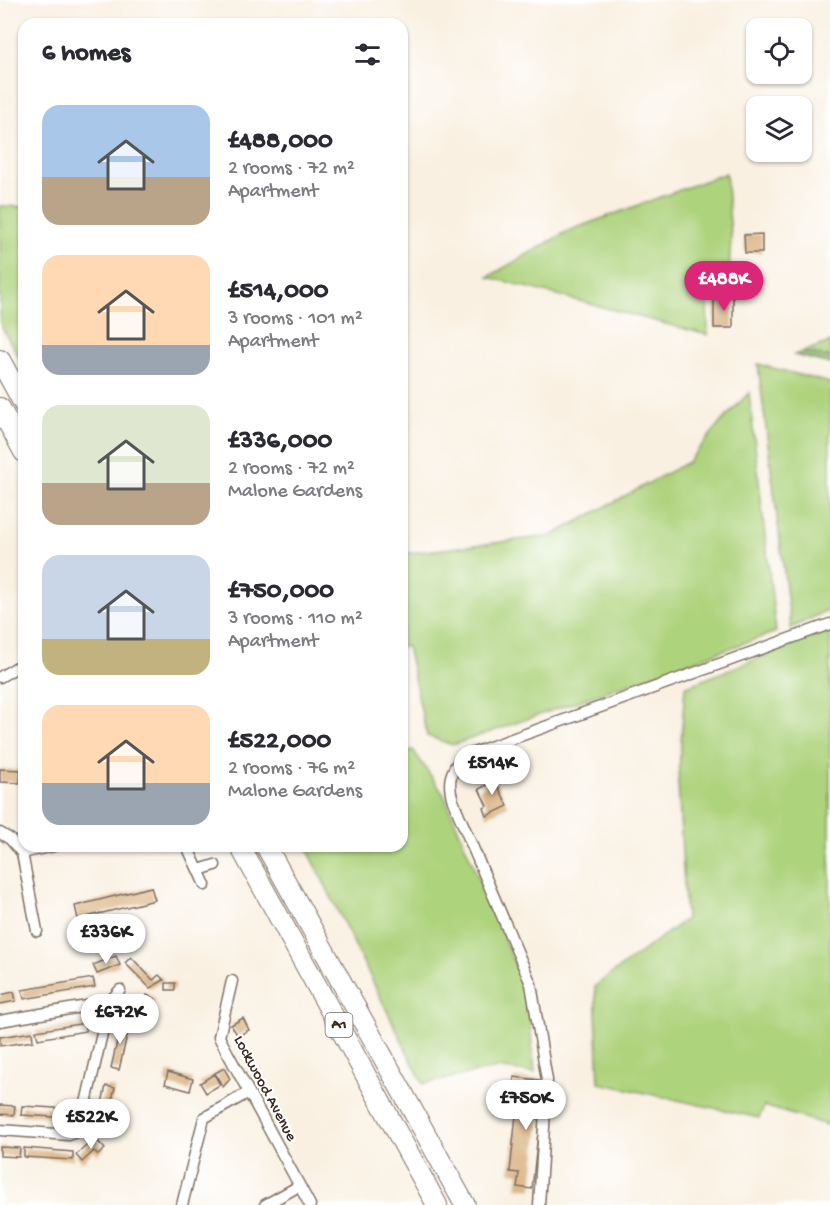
<!DOCTYPE html>
<meta charset="utf-8">
<style>
body{margin:0;font-family:"Gochi Hand",sans-serif;background:#f2f2f3;color:#2b2b33;height:100vh;display:flex;flex-direction:column;font-size:22px;white-space:nowrap}
*{box-sizing:border-box;margin:0}
p{font-size:20px;color:#7c7c81}
.icon{flex:none;width:33px;height:33px;fill:none;stroke:currentColor;stroke-width:2;stroke-linecap:round;stroke-linejoin:round}
.map{position:relative;flex:1;overflow:hidden}
.details{position:absolute;left:18px;top:18px;width:390px;height:834px;display:flex;flex-direction:column;background:#fff;border-radius:18px;box-shadow:0 2px 4px #0004}
.details>*{flex:none}
.buttons{position:absolute;left:746px;top:18px;display:grid;gap:12px}
.buttons a{display:grid;place-items:center;width:66px;height:66px;border-radius:12px;background:#fff;box-shadow:0 2px 4px #0004;font-size:30px}
.price{position:absolute;translate:-50% -51px;padding:0 14px;border-radius:21px;background:#fff;color:#222;font-size:20px;line-height:39px;filter:drop-shadow(0 2px 3px #0008)}
.price::after{content:'';position:absolute;left:50%;top:36px;width:18px;height:14px;margin-left:-9px;background:inherit;clip-path:polygon(0 0,100% 0,50% 100%)}
.price.active{background:#db2777;color:#fff}
ul{padding:0;list-style:none}
li{display:flex;align-items:center;gap:18px;height:150px;padding:0 24px}
li span{display:grid;place-items:center;flex:none;width:168px;height:120px;border-radius:18px;color:#555}
li>.icon{margin-inline-start:auto}
span .icon{width:72px;height:72px;fill:#fffc;stroke-width:1}
li b{font-size:26px}
h2{display:flex;justify-content:space-between;align-items:center;height:72px;padding:0 24px;font-size:26px}
.map>svg:first-child{display:block}
</style>
<div class="map">
<svg width="830" height="1205" viewBox="0 0 830 1205">
<rect width="100%" height="100%" fill="#fff"/>
<filter id="ink" filterUnits="userSpaceOnUse"><feTurbulence type="fractalNoise" baseFrequency=".0167" numOctaves="2"/><feDisplacementMap in="SourceGraphic" scale="12" xChannelSelector="R" yChannelSelector="G"/><feConvolveMatrix kernelMatrix="1 2 1 2 8 2 1 2 1" color-interpolation-filters="sRGB"/></filter>
<filter id="wash" filterUnits="userSpaceOnUse"><feTurbulence type="fractalNoise" baseFrequency=".008" numOctaves="4" result="noise"/><feDisplacementMap in="SourceGraphic" scale="24" xChannelSelector="R" yChannelSelector="G"/><feGaussianBlur stdDeviation="1.35" result="paint"/><feColorMatrix in="noise" values="0 0 0 0 0 0 0 0 0 0 0 0 0 0 0 0 0 1.4 0 .05"/><feComposite in="paint" operator="in"/></filter>
<g filter="url(#wash)">
<rect width="100%" height="100%" fill="#f9f0e1"/>
<!-- green -->
<path fill="#aed37d" stroke="#747e4e" stroke-width="1.5" d="M726 173 731 236 728 294H707L708 335 488 277 568 231Z
M0 206 24 207V366L0 324Z
M830 342V357L802 352Z
M758 364 830 383V609L791 628Z
M749 393 776 632 453 745 427 736 407 646 402 647V554L551 536 688 462 722 421Z
M830 630V1126L764 1106 759 1118 599 1083 595 986 686 919 678 782 685 687Z
M413 750 444 795 527 995 535 1073 496 1068 423 1084 306 846H402V752Z"/>
<!-- forest -->
<path fill="#8ab56c" stroke="#627045" stroke-width="1.5" d="M802 352 830 357V364L794 355Z"/>
<g id="blocks">
<!-- building -->
<path fill="#dab383" d="M762 234V253H745L744 235Z
M714 297H733V328H714Z
M0 769 21 770 20 783 0 782Z
M491 773 508 806 487 816 484 808 487 806 479 789 487 785 483 777Z
M151 887 155 900 78 919 75 906Z
M116 956 120 965 97 974 93 965Z
M131 957 153 980 159 975 164 980 150 988 125 963Z
M93 978 95 987 24 999 22 990Z
M166 983H175V990H166Z
M14 992 16 1001 0 1004V995Z
M147 995 155 999 145 1020 137 1017Z
M243 1018 249 1030 238 1036 231 1025Z
M122 1020 130 1022 119 1070 111 1068Z
M85 1023 86 1031 38 1039 36 1031Z
M32 1032 33 1041 0 1046V1037Z
M224 1068 230 1079 223 1087 215 1073Z
M168 1072 193 1079 190 1091 165 1084Z
M214 1074 220 1085 206 1093 200 1083Z
M514 1077 539 1080 536 1104 541 1105 532 1189 517 1187 519 1173 510 1172 518 1096H512Z
M106 1086 115 1088 103 1135 95 1133Z
M0 1105 15 1106 14 1115 0 1114Z
M22 1106 71 1109 70 1118 21 1115Z
M95 1138 105 1149 98 1155 94 1151 82 1162 76 1155Z
M0 1147 20 1148 19 1157 0 1156Z
M24 1148 73 1152V1160L24 1157Z"/>
</g>
</g>
<g filter="url(#ink)">
<use href="#blocks" fill-opacity="0" stroke="#7e6f62" stroke-width="1.5"/>
<g fill="none" stroke-linecap="round" stroke-linejoin="round">
<!-- street casing -->
<g stroke="#7e6f62" stroke-width="13">
<path id="street" d="M0 677 17 667
M0 833 10 839 22 853
M187 846 205 885
M22 853 37 931
M22 853 54 846
M199 870 215 865
M232 981 219 1037 310 1205
M103 1009 120 990
M0 1021 87 1006 103 1009 106 1016 81 1125 75 1132 69 1135 0 1130
M182 1205 204 1118 249 1092
M265 1205 299 1186
M539 1205 547 1080 531 984 453 801C447 782 450 772 462 757L830 624"/>
</g>
<!-- highway casing -->
<g stroke="#7e6f62" stroke-width="22">
<path id="highway" d="M0 360 24 404
M0 408 24 452
M240 846 437 1205
M266 846 465 1205"/>
</g>
<!-- street -->
<use href="#street" stroke="#fff" stroke-width="10"/>
<!-- highway -->
<use href="#highway" stroke="#fff" stroke-width="20"/>
</g>
</g>
<g text-anchor="middle" dominant-baseline="central" stroke-width="4.5" stroke-linejoin="round" paint-order="stroke">
<!-- shield labels -->
<rect fill="#fff" stroke="#766a62" stroke-width="1.5" x="325.5" y="1013" width="27" height="24" rx="4.5"/>
<g font-size="15" font-weight="bold" fill="#3b2a1e">
<text x="339" y="1025">A1</text>
</g>
<!-- street labels -->
<g font-size="16" fill="#3b2a1e" stroke="#fff">
<text transform="translate(264 1089) rotate(62)">Lockwood Avenue</text>
</g>
</g>
</svg>
<div class="buttons">
<a><svg class="icon" aria-label="locate" viewBox="0 0 24 24"><circle cx="12" cy="12" r="6"/><path d="M12 2v4M12 18v4M2 12h4M18 12h4"/></svg></a>
<a><svg class="icon" aria-label="layers" viewBox="0 0 24 24"><path d="M12 4l9 5-9 5-9-5zM3 14l9 5 9-5"/></svg></a>
</div>
<b class="price active" style="left:724px;top:312px">£488K</b>
<b class="price" style="left:492px;top:796px">£514K</b>
<b class="price" style="left:106px;top:965px">£336K</b>
<b class="price" style="left:120px;top:1045px">£672K</b>
<b class="price" style="left:526px;top:1131px">£750K</b>
<b class="price" style="left:91px;top:1150px">£522K</b>
<section class="details">
<h2>6 homes<svg class="icon" aria-label="filters" viewBox="0 0 24 24"><path d="M4 7h16M4 17h16"/><circle cx="9" cy="7" r="2"/><circle cx="15" cy="17" r="2"/></svg></h2>
<ul>
<li><span style="background:linear-gradient(#a9c7e8 60%,#b9a48a 0)"><svg class="icon" aria-label="home" viewBox="0 0 24 24"><path d="M3 11l9-7 9 7M6 9v11h12V9"/></svg></span><div><b>£488,000</b><p>2 rooms · 72 m²</p><p>Apartment</p></div></li>
<li><span style="background:linear-gradient(#ffd9b3 75%,#9aa5b1 0)"><svg class="icon" aria-label="home" viewBox="0 0 24 24"><path d="M3 11l9-7 9 7M6 9v11h12V9"/></svg></span><div><b>£514,000</b><p>3 rooms · 101 m²</p><p>Apartment</p></div></li>
<li><span style="background:linear-gradient(#dfe7d0 65%,#b9a48a 0)"><svg class="icon" aria-label="home" viewBox="0 0 24 24"><path d="M3 11l9-7 9 7M6 9v11h12V9"/></svg></span><div><b>£336,000</b><p>2 rooms · 72 m²</p><p>Malone Gardens</p></div></li>
<li><span style="background:linear-gradient(#c9d6e8 70%,#c2b280 0)"><svg class="icon" aria-label="home" viewBox="0 0 24 24"><path d="M3 11l9-7 9 7M6 9v11h12V9"/></svg></span><div><b>£750,000</b><p>3 rooms · 110 m²</p><p>Apartment</p></div></li>
<li><span style="background:linear-gradient(#ffd9b3 65%,#9aa5b1 0)"><svg class="icon" aria-label="home" viewBox="0 0 24 24"><path d="M3 11l9-7 9 7M6 9v11h12V9"/></svg></span><div><b>£522,000</b><p>2 rooms · 76 m²</p><p>Malone Gardens</p></div></li>
</ul>
</section>
</div>
